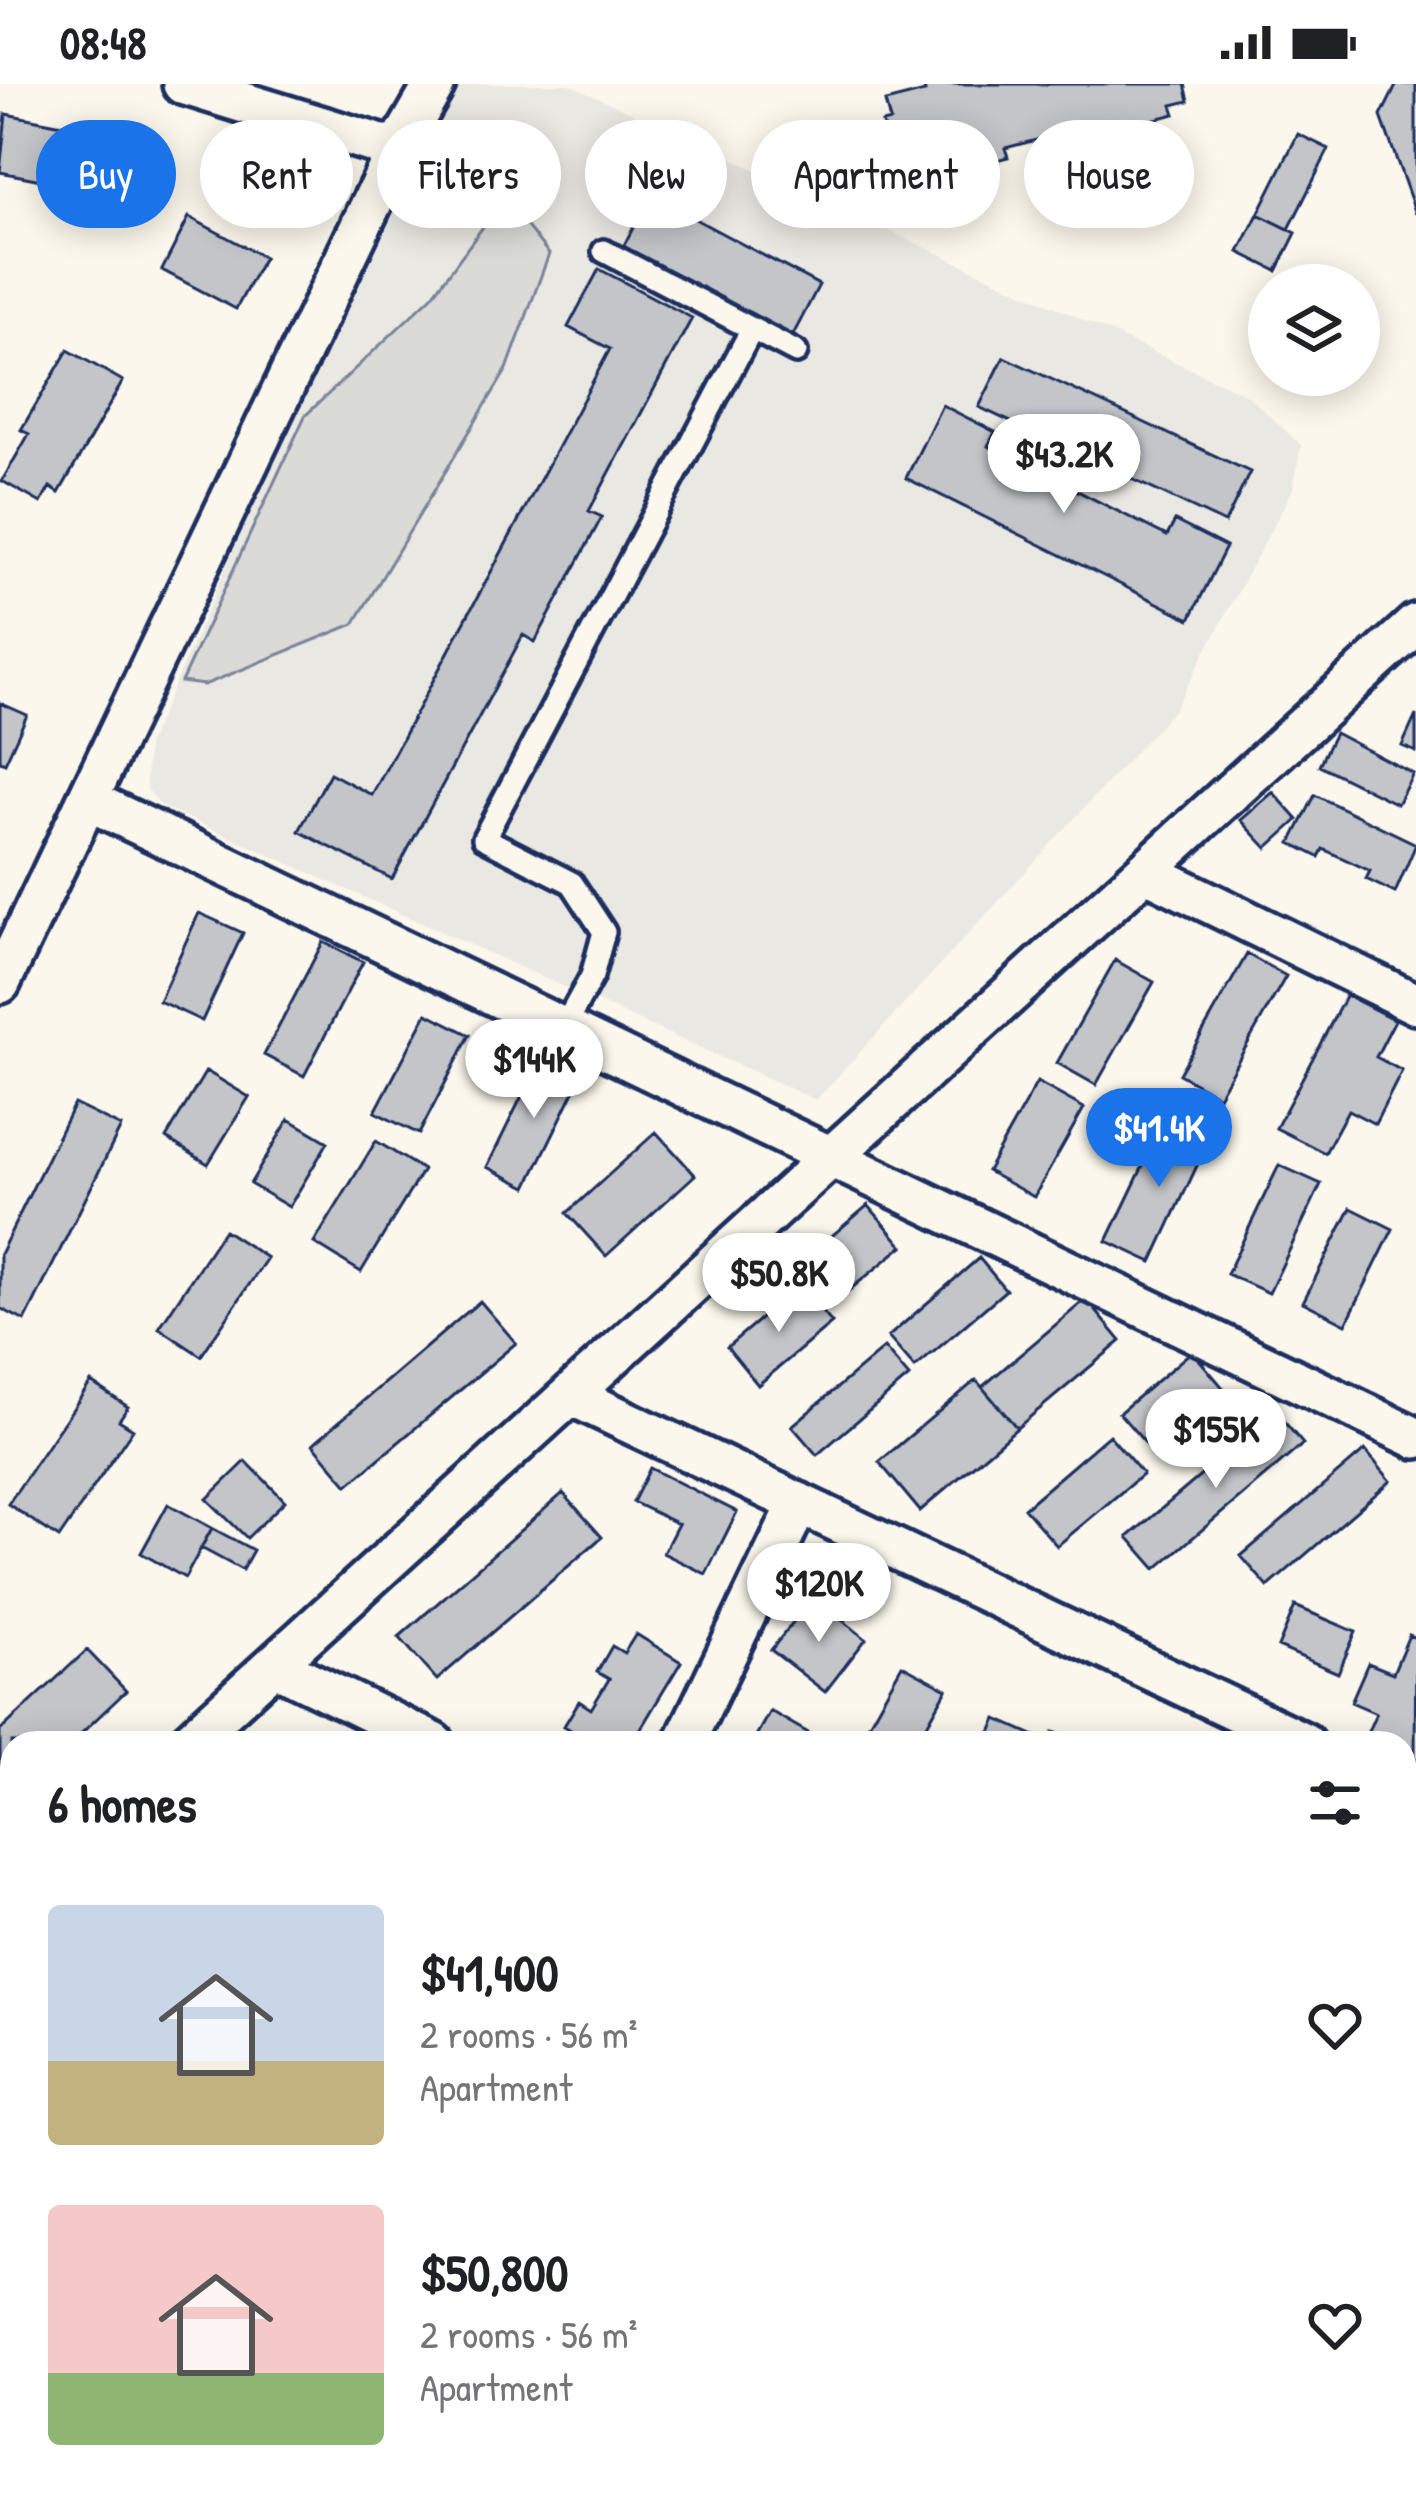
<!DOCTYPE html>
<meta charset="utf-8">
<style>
body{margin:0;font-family:"Patrick Hand",sans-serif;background:#f2f2f2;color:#202124;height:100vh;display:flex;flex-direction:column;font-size:45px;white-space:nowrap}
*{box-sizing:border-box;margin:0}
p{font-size:39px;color:#757577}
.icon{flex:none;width:66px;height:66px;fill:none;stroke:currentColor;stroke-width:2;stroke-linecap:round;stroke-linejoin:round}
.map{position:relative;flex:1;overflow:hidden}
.drawer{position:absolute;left:0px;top:1647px;width:1416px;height:768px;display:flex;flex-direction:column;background:#fff;border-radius:36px 36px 0 0;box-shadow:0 6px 30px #0003}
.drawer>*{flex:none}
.hud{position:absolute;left:36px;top:36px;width:1344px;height:108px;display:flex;gap:24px}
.tools{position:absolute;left:1248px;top:180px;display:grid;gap:24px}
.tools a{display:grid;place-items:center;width:132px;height:132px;border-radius:50%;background:#fff;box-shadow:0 6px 30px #0003;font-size:60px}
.price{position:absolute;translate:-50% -102px;padding:0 27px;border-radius:42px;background:#fff;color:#222;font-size:39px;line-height:78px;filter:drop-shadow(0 3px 6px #0008)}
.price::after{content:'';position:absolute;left:50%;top:72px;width:36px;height:27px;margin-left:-18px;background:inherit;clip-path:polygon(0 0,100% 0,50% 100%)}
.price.selected{background:#1a73e8;color:#fff}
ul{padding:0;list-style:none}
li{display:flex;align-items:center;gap:36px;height:300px;padding:0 48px}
li span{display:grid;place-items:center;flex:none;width:336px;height:240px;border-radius:12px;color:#555}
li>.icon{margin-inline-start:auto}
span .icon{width:144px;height:144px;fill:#fffc;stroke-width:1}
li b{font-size:51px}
h2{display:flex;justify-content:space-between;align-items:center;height:144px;padding:0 48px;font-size:51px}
.tag{padding:0 42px;border-radius:54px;background:#fff;box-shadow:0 6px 30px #0003;font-size:42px;line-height:108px}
.tag.selected{background:#1a73e8;color:#fff}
.status{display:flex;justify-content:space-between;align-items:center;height:84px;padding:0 60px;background:#fff;direction:ltr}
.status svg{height:33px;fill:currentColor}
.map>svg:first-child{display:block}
</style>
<div class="status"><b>08:48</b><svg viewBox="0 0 49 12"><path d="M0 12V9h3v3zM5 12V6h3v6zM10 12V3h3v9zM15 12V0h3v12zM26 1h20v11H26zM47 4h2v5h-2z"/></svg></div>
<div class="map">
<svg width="1416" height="2415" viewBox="0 0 1416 2415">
<rect width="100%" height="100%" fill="#fbf7ec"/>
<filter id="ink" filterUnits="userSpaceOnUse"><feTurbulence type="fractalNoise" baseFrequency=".00833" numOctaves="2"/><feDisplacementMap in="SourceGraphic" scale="24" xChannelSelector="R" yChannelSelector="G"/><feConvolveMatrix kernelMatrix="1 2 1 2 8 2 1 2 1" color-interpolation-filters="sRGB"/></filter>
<g filter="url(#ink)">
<!-- built -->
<path fill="#eae8e2" d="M460 0H569L1247 311 1301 361 1293 405 1175 625 816 1016 161 722 146 704 147 662 303 311Z"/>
<!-- green -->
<path fill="#dadad7" stroke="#7a849a" stroke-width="3" d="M504 114 549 170 507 285 354 540 204 601 181 598 305 332 433 211Z"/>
<!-- building -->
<path fill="#c3c5c9" stroke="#1b2f5e" stroke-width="3" d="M923 0H1185L1189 17 1172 21 1175 30 1093 51 1091 42 1005 64 1008 73 925 95 923 85 904 91 899 71 891 73 882 39 890 37 885 18 925 8Z
M1397 0H1416V130L1381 32Z
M6 30 139 56 128 113 0 88Z
M1298 50 1329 65 1289 145 1258 130Z
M650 111 819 201 792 253 623 163Z
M1258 130 1296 149 1277 187 1239 168Z
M189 133 264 173 236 225 162 186Z
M599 185 692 234 589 427 602 433 535 558 523 551 392 795 299 747 330 689 372 711 610 265 568 243Z
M68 266 123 297 59 409 50 403 41 419 2 397 29 350 21 346Z
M1004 273 1250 388 1225 439 979 323Z
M942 321 995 348 988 362 1167 452 1175 437 1226 463 1190 535 906 394Z
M0 619 27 631 5 679 0 677Z
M1416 631V668L1402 662Z
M1335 649 1413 690 1397 720 1319 681Z
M1273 708 1298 736 1267 764 1241 736Z
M1315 711 1416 760 1395 809 1366 795 1370 787 1323 765 1319 773 1291 759Z
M199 829 243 849 202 937 159 917Z
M323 858 363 878 304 992 264 971Z
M1247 870 1286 892 1218 1012 1179 990Z
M1115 876 1154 898 1096 1001 1057 979Z
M1346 911 1395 936 1376 973 1402 987 1375 1040 1348 1026 1325 1069 1276 1044Z
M427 929 470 951 419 1050 375 1028Z
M542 971 582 991 527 1103 487 1083Z
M206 987 249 1013 208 1080 166 1054Z
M1037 998 1084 1024 1034 1113 987 1087Z
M74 1020 121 1043 25 1237 0 1224V1170Z
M1166 1034 1210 1054 1152 1178 1107 1157Z
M289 1035 328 1058 289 1123 250 1100Z
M656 1048 695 1091 606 1172 567 1129Z
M376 1057 423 1086 361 1188 314 1159Z
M1279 1081 1321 1100 1269 1209 1227 1190Z
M868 1121 903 1162 835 1218 801 1178Z
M1351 1124 1393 1145 1346 1240 1303 1218Z
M224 1146 267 1174 201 1272 159 1244Z
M979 1174 1006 1206 915 1284 888 1253Z
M800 1201 832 1239 758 1301 727 1263Z
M1086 1215 1121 1257 1017 1344 982 1303Z
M480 1217 516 1259 348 1401 313 1360Z
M884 1264 909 1293 817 1371 792 1342Z
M1192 1267 1225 1306 1153 1368 1119 1329Z
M976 1296 1017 1344 920 1427 879 1378Z
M91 1298 128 1323 119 1336 133 1345 59 1454 8 1420Z
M1276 1328 1303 1360 1156 1485 1128 1453Z
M1109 1351 1143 1390 1057 1462 1024 1424Z
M1365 1366 1391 1397 1268 1503 1241 1472Z
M246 1377 285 1417 247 1454 207 1415Z
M650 1384 737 1428 706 1490 663 1469 678 1440 633 1418Z
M563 1409 602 1453 437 1596 399 1553Z
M168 1420 212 1444 185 1494 141 1469Z
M212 1444 253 1466 242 1486 201 1464Z
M828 1469 871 1502 844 1537 801 1504Z
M813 1513 866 1555 825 1608 771 1566Z
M1295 1522 1356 1548 1338 1589 1278 1563Z
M636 1550 681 1578 632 1659H570L576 1649 564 1642 579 1617 591 1625 609 1595 597 1588 612 1562 624 1569Z
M1409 1551 1416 1554 1415 1675 1404 1670V1659L1365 1654 1376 1629 1351 1618 1368 1579 1393 1589Z
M87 1566 126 1607 71 1659H12V1715L0 1726V1647Z
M902 1581 947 1605 917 1659H875L862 1652Z
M770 1627 812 1651 808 1659H752Z
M997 1635 1049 1658 1054 1648 1080 1659H986Z
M12 1888V1963L0 1957V1913Z
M0 1985 12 1991V2010L0 2034Z
M1404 2016 1416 2022V2078L1404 2072Z
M8 2102 12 2104V2198L0 2192V2120Z
M0 2258 12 2263 0 2300Z
M0 2393 34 2409 32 2415H0Z
M185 2403H241L235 2415H193L182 2410Z
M678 2403H683L709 2415H673Z
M803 2403H856L850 2415H797Z
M1053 2403H1106L1109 2405 1104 2415H1047Z"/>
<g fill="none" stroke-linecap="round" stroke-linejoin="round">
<!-- lane casing -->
<g stroke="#1b2f5e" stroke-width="30">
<path id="lane" d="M604 167 796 268
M563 945 592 892 604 848 572 799 484 754 751 247"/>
</g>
<!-- street casing -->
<g stroke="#1b2f5e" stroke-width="48">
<path id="street" d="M183 0 397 66
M88 716 1416 1354
M1145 787 1416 920
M0 899 397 66 435 0
M571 1311 1304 1659
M274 1581 434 1659
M188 1659 1416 540
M684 1659 799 1419
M1404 1707 1416 1712
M0 1829 12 1818
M1404 1878 1416 1852
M0 2227 12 2232
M378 2403 402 2415
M1180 2403 1205 2415
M320 2415 326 2403"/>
</g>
<!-- lane -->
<use href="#lane" stroke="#fbf7ec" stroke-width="21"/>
<!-- street -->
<use href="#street" stroke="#fbf7ec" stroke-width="39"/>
</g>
</g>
</svg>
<div class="tools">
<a><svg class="icon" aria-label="layers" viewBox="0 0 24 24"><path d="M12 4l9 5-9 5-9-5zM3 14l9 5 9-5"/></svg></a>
</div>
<b class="price" style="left:1064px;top:432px">$43.2K</b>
<b class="price" style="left:534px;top:1037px">$144K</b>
<b class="price selected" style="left:1159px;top:1106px">$41.4K</b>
<b class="price" style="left:779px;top:1251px">$50.8K</b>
<b class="price" style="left:1216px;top:1407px">$155K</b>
<b class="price" style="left:819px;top:1561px">$120K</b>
<div class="hud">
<a class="tag selected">Buy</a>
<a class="tag">Rent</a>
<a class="tag">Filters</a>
<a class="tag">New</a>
<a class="tag">Apartment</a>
<a class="tag">House</a>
</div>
<section class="drawer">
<h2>6 homes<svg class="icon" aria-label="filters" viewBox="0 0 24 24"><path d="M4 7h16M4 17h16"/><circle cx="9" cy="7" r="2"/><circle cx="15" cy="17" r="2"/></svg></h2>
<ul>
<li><span style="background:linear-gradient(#c9d6e8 65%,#c2b280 0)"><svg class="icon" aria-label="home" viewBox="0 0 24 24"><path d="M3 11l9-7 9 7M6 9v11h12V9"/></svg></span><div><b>$41,400</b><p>2 rooms · 56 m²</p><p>Apartment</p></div><svg class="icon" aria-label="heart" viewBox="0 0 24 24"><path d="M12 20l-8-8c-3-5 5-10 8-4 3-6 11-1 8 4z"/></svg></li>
<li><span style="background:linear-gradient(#f6c9c9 70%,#8fb573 0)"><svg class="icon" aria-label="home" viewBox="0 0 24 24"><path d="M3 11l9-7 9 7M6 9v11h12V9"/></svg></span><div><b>$50,800</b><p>2 rooms · 56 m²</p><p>Apartment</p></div><svg class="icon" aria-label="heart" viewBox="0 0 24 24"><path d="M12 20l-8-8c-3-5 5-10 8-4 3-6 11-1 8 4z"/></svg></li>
</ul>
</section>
</div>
